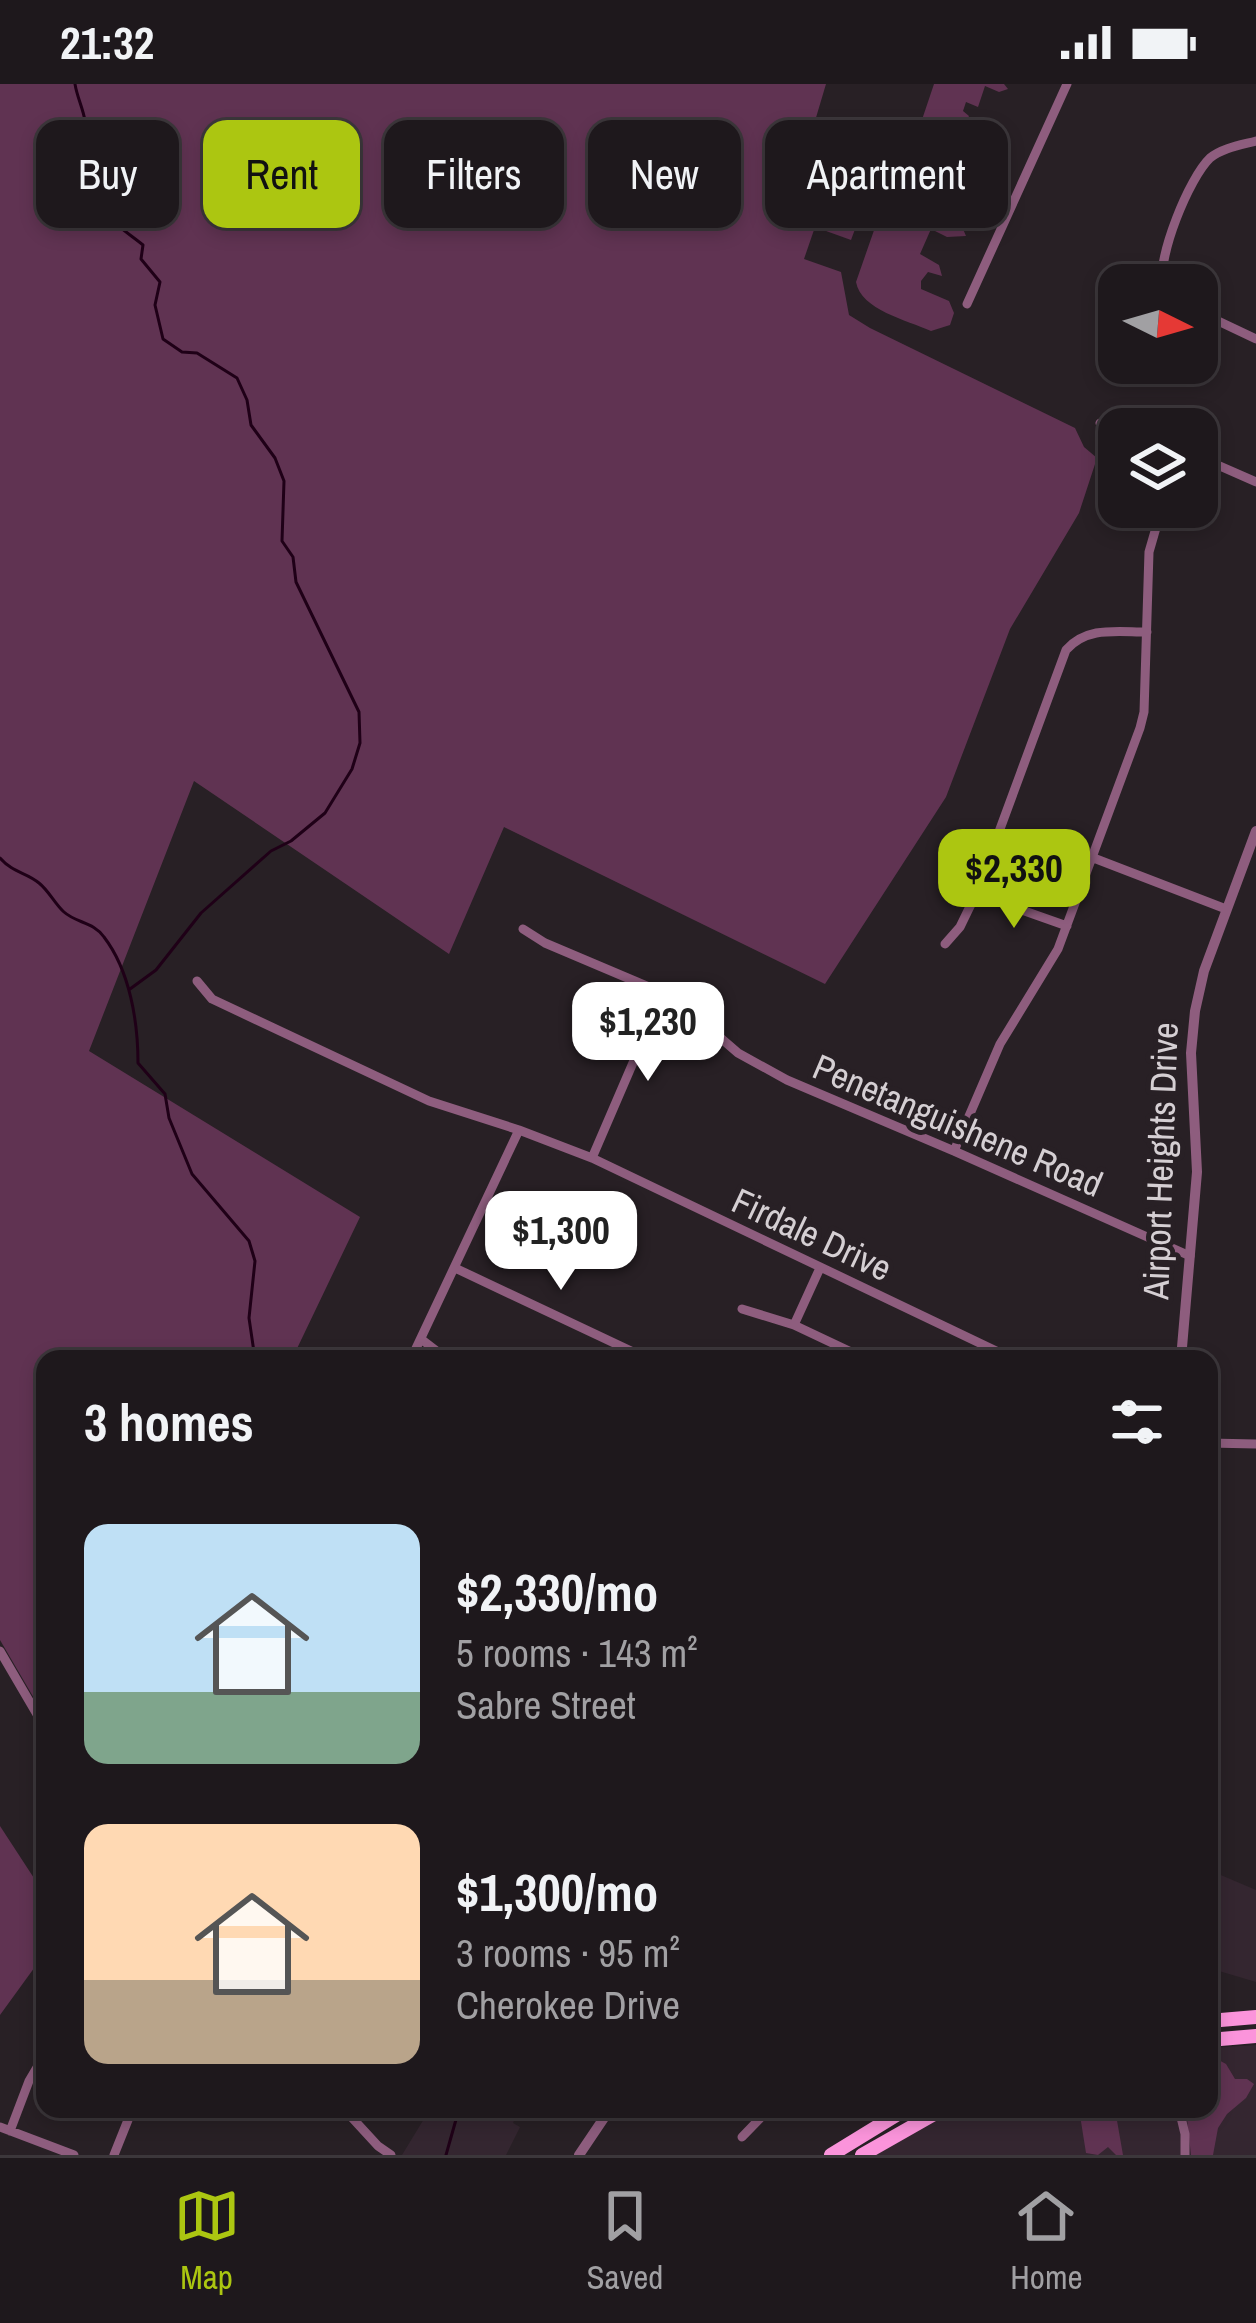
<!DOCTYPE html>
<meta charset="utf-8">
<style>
body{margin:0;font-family:"Archivo Narrow",sans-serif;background:#2b2529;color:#f1f3f6;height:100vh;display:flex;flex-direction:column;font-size:45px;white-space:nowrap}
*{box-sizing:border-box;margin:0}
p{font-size:39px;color:#a1a0a3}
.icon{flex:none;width:66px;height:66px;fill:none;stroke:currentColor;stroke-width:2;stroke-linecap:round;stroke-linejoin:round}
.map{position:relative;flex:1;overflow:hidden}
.drawer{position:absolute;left:36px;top:1266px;width:1182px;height:768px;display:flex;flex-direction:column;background:#1e181c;border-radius:24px;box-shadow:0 6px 18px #0003,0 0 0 3px #3c373b}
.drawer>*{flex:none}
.banner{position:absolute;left:36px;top:36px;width:1185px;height:108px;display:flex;gap:24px}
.needle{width:78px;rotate:95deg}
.buttons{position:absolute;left:1098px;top:180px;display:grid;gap:24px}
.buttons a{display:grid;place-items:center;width:120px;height:120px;border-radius:24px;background:#1e181c;box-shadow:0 6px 18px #0003,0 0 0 3px #3c373b;font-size:60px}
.price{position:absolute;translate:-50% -102px;padding:0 27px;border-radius:24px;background:#fff;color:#222;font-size:39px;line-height:78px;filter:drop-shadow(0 3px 6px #0008)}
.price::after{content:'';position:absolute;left:50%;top:72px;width:36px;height:27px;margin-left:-18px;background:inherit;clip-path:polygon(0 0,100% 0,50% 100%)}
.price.selected{background:#acc611;color:#111}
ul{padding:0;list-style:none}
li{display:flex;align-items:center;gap:36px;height:300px;padding:0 48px}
li span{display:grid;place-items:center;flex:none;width:336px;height:240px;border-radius:24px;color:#555}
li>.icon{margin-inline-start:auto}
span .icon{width:144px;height:144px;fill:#fffc;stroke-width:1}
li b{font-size:51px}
h2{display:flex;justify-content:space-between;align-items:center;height:144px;padding:0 48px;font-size:51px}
.pill{padding:0 42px;border-radius:24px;background:#1e181c;box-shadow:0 6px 18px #0003,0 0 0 3px #3c373b;font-size:42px;line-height:108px}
.pill.selected{background:#acc611;color:#111}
.status{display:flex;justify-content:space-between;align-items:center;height:84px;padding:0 60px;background:#1e181c;direction:ltr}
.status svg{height:33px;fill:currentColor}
.tabs{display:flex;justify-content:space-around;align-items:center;height:168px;border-top:3px solid #3c373b;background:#1e181c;font-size:33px;color:#a1a0a3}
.tabs a{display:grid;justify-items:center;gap:6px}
.tabs .selected{color:#acc611}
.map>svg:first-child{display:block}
</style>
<div class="status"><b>21:32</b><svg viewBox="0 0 49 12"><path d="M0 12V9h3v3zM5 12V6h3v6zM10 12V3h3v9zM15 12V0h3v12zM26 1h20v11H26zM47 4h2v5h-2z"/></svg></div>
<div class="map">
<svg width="1256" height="2071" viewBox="0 0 1256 2071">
<rect width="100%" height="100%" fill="#282025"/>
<!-- built -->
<path fill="#342630" d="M1209 1786 1256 1806V1898L1209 1884Z
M1256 1961V2071H876L953 2025H1209V1964Z
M430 2025H519L513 2039 520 2043 506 2071H402Z"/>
<!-- green -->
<path fill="#603352" d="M0 0H826L801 84 831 94 833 91 870 105 851 156 815 143 804 175 841 188 849 231 870 244 1075 344 1084 363 1097 374 1079 429 1010 545 946 713 825 900 504 743 449 870 194 697 89 967 360 1133 292 1275H45V1633L0 1556Z
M934 0H1004L1008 5 999 8 985 2 978 23 966 18 963 27 969 32 966 39 999 56 996 59 997 64 970 57 969 62 951 63 944 73 949 82 968 96 946 95 931 131 963 145 966 152 947 153 931 145 920 170 939 181 942 192 928 188 921 197V205L949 217 954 229 950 241 931 247C907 236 861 226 856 198L887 109 897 110Z
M0 1742 45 1811V1869L0 1931Z
M1215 1974 1226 1980 1235 1995H1247L1254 2000 1246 2014 1227 2030 1218 2044 1213 2071H1191L1186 2025H1209V1976Z
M1079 2025H1115L1123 2071H1116L1108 2063 1098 2071 1086 2069Z"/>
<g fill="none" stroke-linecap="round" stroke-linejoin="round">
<!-- stream -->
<path stroke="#1f0017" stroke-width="3" d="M75 0C77 13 83 24 85 37 90 63 88 97 101 122 109 138 130 150 143 161L141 175 160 198 155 221 163 255 182 268 197 269 237 294 247 316 251 341 275 374 284 397 282 457 293 473 296 498 359 628 360 659 352 685 325 729 291 757 271 767 201 829 156 886 130 905
M0 774C13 789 26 788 39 799 49 807 55 820 64 828 76 839 94 838 104 853 130 887 138 938 138 979L165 1010 169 1034 192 1090 249 1157 255 1177 249 1234 255 1275
M446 2071 459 2025"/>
<!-- minor -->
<path stroke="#8e5d7e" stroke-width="9" d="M1163 201C1157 173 1189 94 1210 74 1222 64 1241 61 1256 57
M967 220 1067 0
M1197 227 1256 255
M1100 339 1124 345
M1197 372 1256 398
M1091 773 1226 825
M976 810 1067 842
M523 845 545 859 663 909 693 930 738 969 787 996 954 1067 1190 1172
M945 860 960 843 976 810 1066 566C1087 542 1117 548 1147 548
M197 897 212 915 429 1017 519 1046 592 1074 1013 1275
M954 1067 1000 960 1058 865 1140 644 1144 628 1149 468 1162 423
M592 1074 663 909
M455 1184 648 1275
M820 1184 794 1241 866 1275
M742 1225 794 1241
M421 1255 447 1275
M411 1275 519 1046
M1209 1359 1256 1360
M0 1567 45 1644
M344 2025 378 2062 391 2071
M1179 2025 1185 2050V2071
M0 2043 74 2071
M10 2047 29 1997 45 1970
M742 2053 769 2025
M114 2071 128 2036"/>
<!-- tertiary -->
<path stroke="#8e5d7e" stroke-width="10" d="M1181 1275 1197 1088 1191 969 1195 927 1204 887 1256 747
M579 2071 610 2025"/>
<!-- primary -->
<path stroke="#fb94db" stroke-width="14" d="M1209 1937 1256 1933
M1209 1956 1256 1952
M831 2071 906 2025
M862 2071 943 2025"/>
</g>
<g text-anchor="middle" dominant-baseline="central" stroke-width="10" stroke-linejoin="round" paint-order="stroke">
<!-- street labels -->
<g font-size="36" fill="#d5cfd3" stroke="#282025">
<text transform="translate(958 1041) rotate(23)">Penetanguishene Road</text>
<text transform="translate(1160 1077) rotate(-88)">Airport Heights Drive</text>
<text transform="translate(812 1150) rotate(25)">Firdale Drive</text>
</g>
</g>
</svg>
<div class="buttons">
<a><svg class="needle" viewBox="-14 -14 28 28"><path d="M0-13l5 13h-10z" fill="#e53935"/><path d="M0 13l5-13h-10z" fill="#a1a0a3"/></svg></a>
<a><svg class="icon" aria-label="layers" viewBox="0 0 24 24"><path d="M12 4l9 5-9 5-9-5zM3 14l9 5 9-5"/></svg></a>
</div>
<b class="price selected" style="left:1014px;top:847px">$2,330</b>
<b class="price" style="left:648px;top:1000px">$1,230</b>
<b class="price" style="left:561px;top:1209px">$1,300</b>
<div class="banner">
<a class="pill">Buy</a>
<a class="pill selected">Rent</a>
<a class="pill">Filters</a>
<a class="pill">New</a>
<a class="pill">Apartment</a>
</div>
<section class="drawer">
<h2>3 homes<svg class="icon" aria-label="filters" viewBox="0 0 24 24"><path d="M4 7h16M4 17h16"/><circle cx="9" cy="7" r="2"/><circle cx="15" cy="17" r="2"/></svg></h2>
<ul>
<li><span style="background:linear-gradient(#bfe0f5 70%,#7fa58c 0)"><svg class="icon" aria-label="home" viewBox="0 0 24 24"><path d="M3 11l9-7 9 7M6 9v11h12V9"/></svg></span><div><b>$2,330/mo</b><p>5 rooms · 143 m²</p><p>Sabre Street</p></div></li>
<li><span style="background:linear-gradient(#ffd9b3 65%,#b9a48a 0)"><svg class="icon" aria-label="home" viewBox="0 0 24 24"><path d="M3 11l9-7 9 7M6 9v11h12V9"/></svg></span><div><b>$1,300/mo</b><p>3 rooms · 95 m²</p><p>Cherokee Drive</p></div></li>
</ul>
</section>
</div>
<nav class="tabs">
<a class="selected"><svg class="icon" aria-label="map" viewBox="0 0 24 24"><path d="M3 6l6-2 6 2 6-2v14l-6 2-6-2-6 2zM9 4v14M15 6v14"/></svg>Map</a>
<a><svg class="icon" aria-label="saved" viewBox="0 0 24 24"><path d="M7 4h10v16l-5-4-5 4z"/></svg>Saved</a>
<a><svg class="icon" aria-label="home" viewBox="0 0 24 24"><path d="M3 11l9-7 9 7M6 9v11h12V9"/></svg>Home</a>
</nav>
